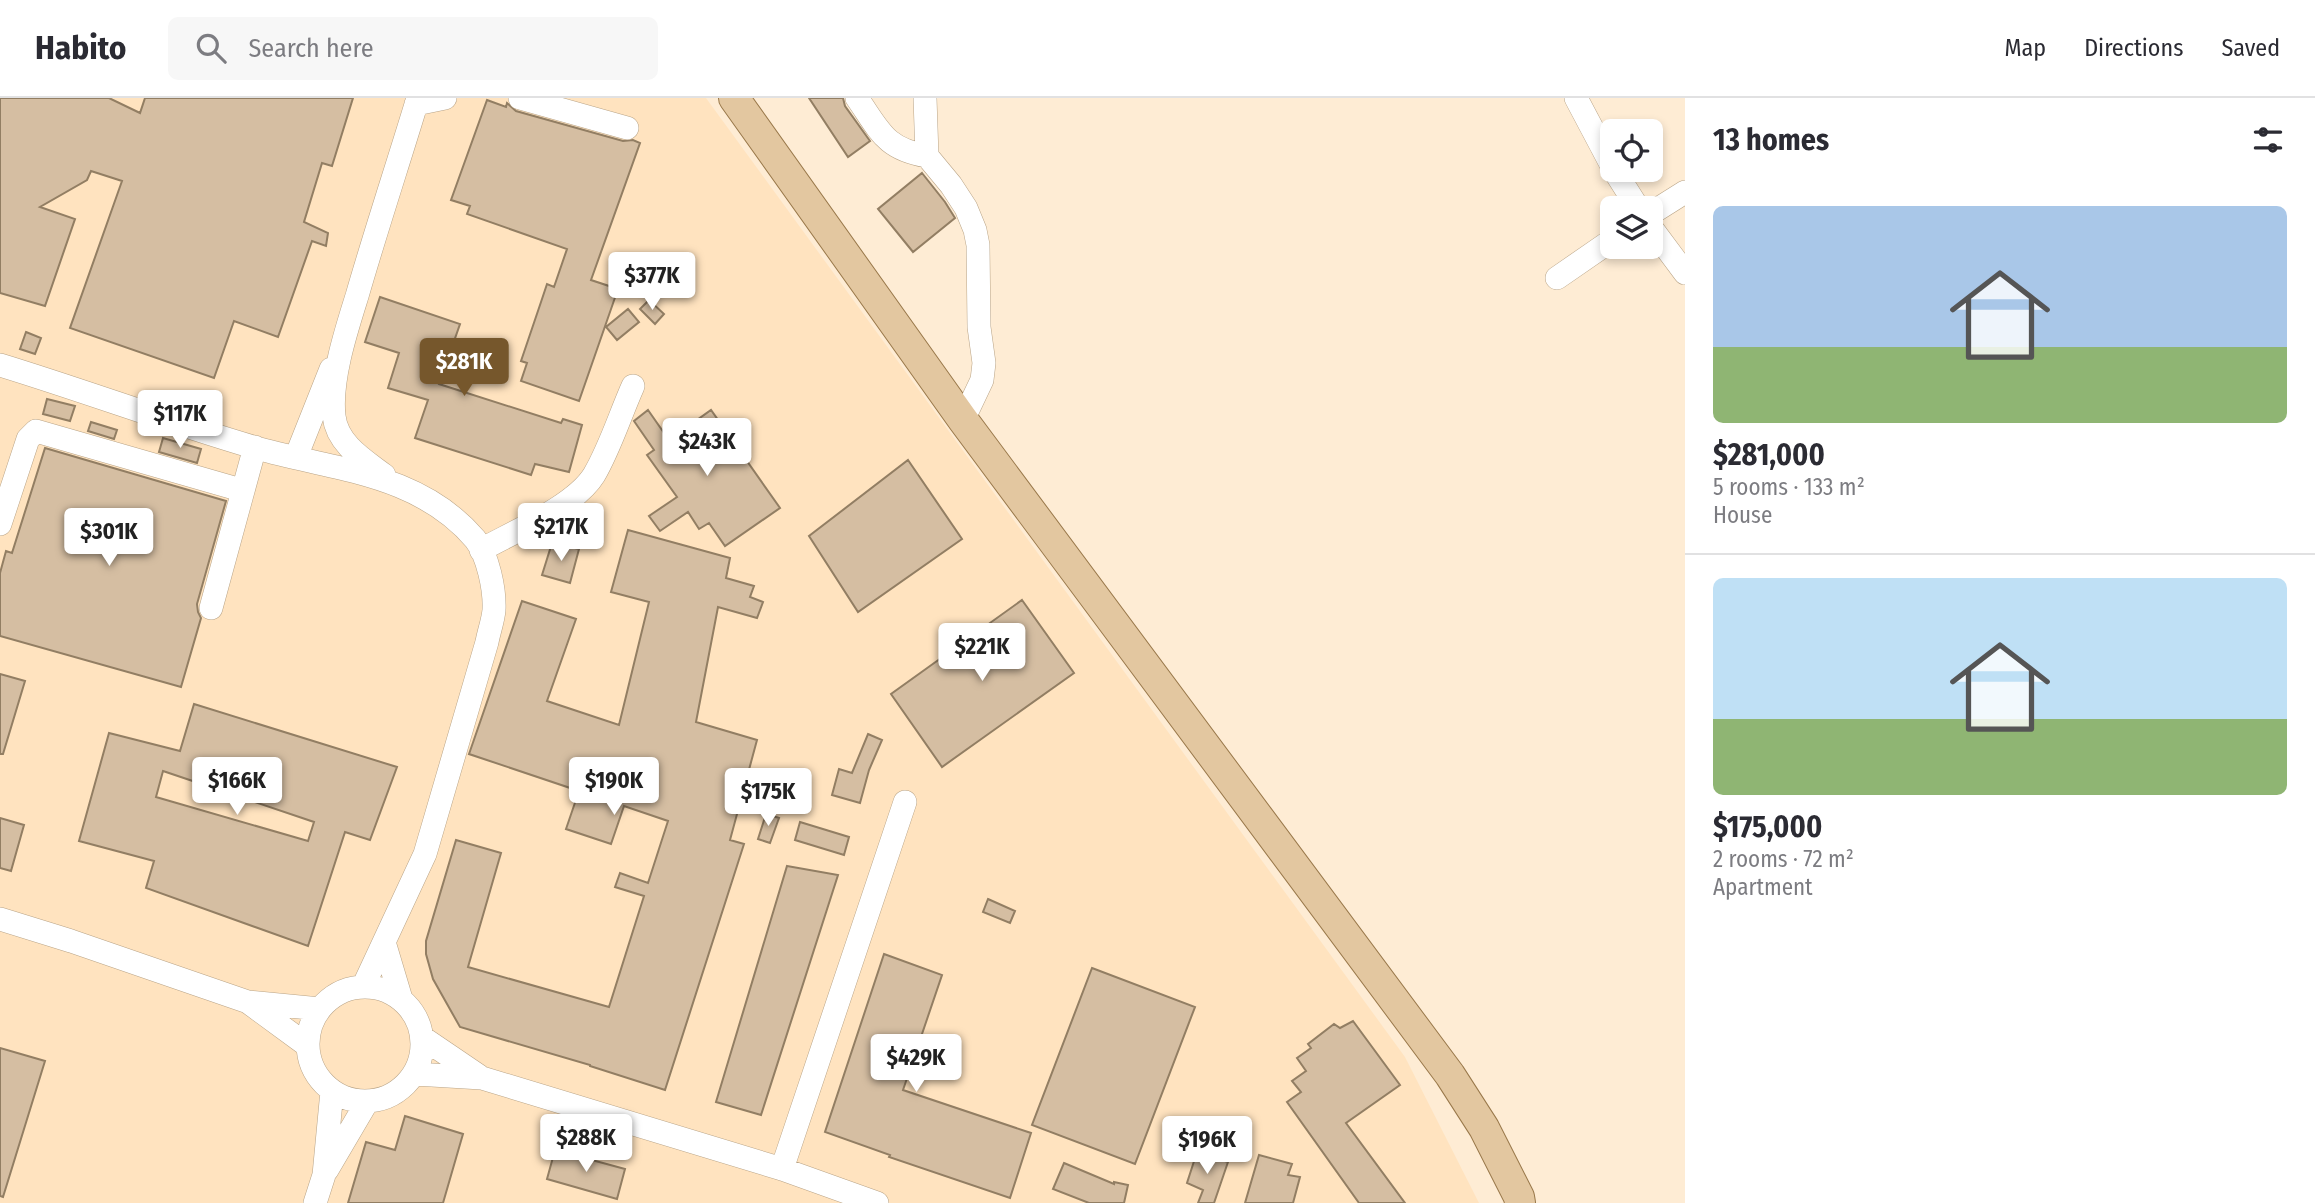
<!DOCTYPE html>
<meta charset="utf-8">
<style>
body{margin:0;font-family:"Fira Sans Condensed",sans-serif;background:#f7f7f7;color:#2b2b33;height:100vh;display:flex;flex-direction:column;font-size:26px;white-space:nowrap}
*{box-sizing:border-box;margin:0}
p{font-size:23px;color:#7c7c81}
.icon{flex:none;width:38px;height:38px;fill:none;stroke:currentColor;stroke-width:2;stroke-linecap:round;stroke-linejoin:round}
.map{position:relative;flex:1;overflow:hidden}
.sheet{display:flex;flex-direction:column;background:#fff;width:630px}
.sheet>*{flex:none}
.buttons{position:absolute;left:1600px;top:21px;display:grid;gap:14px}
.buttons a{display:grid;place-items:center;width:63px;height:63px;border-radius:10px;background:#fff;box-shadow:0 4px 10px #0003;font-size:35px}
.price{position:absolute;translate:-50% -60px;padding:0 16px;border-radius:7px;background:#fff;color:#222;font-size:23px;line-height:46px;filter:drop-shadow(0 2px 4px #0008)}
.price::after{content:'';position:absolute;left:50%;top:42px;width:21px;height:16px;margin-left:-10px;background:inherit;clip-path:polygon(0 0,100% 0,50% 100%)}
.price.active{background:#76572c;color:#fff}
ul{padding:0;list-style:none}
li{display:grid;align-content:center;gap:14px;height:371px;padding:0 28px}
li+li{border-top:2px solid #e1e1e2}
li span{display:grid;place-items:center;height:217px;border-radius:10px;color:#555}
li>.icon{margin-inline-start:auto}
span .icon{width:126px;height:126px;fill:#fffc;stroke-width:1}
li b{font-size:30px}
h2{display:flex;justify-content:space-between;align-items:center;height:84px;padding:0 28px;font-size:30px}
header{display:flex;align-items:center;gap:42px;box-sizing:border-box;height:98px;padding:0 35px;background:#fff;border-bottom:2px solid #e1e1e2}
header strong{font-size:33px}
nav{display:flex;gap:38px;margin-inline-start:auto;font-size:24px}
.search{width:490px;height:63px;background:#f7f7f7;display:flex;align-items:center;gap:18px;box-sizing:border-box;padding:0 24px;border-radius:10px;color:#7c7c81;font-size:26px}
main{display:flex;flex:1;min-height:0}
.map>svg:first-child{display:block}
</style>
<header>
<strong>Habito</strong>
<div class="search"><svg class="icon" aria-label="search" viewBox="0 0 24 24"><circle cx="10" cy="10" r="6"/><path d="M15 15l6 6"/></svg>Search here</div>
<nav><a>Map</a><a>Directions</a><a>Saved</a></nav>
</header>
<main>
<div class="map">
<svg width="1685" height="1105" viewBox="0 0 1685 1105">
<rect width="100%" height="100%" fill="#feecd4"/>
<!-- built -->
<path fill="#ffe3bf" d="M0 0H706L1405 959 1479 1105H0Z"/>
<!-- building -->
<path fill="#d5bea2" stroke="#927e63" stroke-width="2" fill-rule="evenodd" d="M0 0H109L140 15 145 0H353L332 68 322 65 304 124 328 135 326 148 312 143 278 239 234 223 214 280 70 230 122 83 91 73 87 82 40 109 75 121 45 208 0 195Z
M809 0H843L845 8 870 43 848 59Z
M487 2 506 9 507 5 516 13 623 43 633 42 640 45 591 182 618 191 579 303 521 283 527 265 521 263 541 204 547 186 554 189 567 151 467 116 470 108 451 102Z
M922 75 945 104 955 120 913 154 878 111Z
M380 199 460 226 439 286 561 325 563 321 582 327 569 374 535 366 531 377 415 340 428 302 388 290 399 255 365 244Z
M649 202 664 216 655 226 640 211Z
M628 211 639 224 617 242 606 229Z
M26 234 41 240 35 256 20 251Z
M47 301 75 308 70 323 43 316Z
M648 312 669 342 711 312 780 410 725 448 709 425 699 431 688 414 660 433 649 418 677 399 647 357 654 352 634 323Z
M91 324 117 332 114 341 88 333Z
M163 340 201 351 197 365 159 354Z
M45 350 226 403 197 506 198 514 201 520 181 589 0 538V475L6 453 12 455Z
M908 362 962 441 858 514 809 438Z
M628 432 730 460 726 480 754 488 750 499 763 504 757 520 718 509 696 624 757 642 730 742 744 746 665 992 590 968V967L460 929 433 881 426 856V843L456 742 501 755 468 869 609 909 644 798 615 789 620 775 648 785 668 723 624 708 611 746 566 731 579 693 469 656 522 503 576 521 547 603 619 627 649 504 611 494Z
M552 445 579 451 570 485 542 477Z
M1022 502 1074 575 942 669 891 596Z
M0 576 25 583 3 656H0Z
M194 606 397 669 370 742 345 734 308 848 146 790 154 763 79 743 109 635 180 653ZM163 673 314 724 308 743 156 699Z
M868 636 882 642 869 672 860 705 832 697 839 671 852 675Z
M766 716 779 720 770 745 758 741Z
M0 720 24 727 11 773 0 770Z
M800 724 849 739 844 757 795 742Z
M787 768 838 777 761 1017 716 1004Z
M988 801 1015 813 1010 825 983 814Z
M884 856 942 877 903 992 1031 1035 1010 1100 889 1059 890 1057 825 1034Z
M1092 870 1195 909 1135 1066 1032 1027Z
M1353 923 1400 987 1346 1025 1405 1105H1359L1287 1004 1301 994 1292 983 1306 973 1297 960 1311 950 1308 946 1334 926 1340 930Z
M0 950 45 963 3 1099 0 1098Z
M405 1018 463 1036 443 1105H348L366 1044 395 1052Z
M555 1052 625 1071 617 1101 547 1081Z
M1197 1054 1228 1064 1214 1105H1198L1203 1092 1187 1085Z
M1259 1057 1292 1066 1288 1077 1300 1079 1293 1105H1245Z
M1064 1065 1114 1086V1084L1128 1087 1124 1105H1089L1053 1091Z"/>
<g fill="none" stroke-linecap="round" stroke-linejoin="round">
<!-- minor casing -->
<g stroke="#b9a487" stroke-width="24">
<path id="minor" d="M520 0 627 30
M857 0C880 33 885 51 927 58
M925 0 927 58 951 87 966 110 975 132 978 147 979 229 984 265 982 282 963 322
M1576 0 1612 68
M416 6 445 0
M1614 72 1638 110
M1650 116 1685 94
M1650 128 1685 175
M1557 180 1612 142
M0 267C85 293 168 324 253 349 331 372 418 374 475 441 488 457 495 492 494 512 493 523 489 533 487 544L425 756 363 889
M296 359 331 271
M384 377C364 362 337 346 334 318 330 282 346 233 357 198 376 132 398 66 418 0
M0 426 28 341 36 333 241 392
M481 452C513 434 575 408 594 377 610 350 620 317 633 288
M211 510 255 349
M0 821 71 843 248 904 320 911
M384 844 401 901
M308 946a57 57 0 1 1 114 0a57 57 0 1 1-114 0Z
M248 904 308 948
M423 940 479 978
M415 976 482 980 782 1071 877 1105
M782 1071 905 704
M327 1072 367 1004
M315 1105 324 1077 332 993"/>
</g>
<!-- major casing -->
<g stroke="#99784a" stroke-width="32">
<path id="major" d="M734 0 963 322 1450 977 1484 1030 1519 1099 1520 1105"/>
</g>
<!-- minor -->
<use href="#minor" stroke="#fff" stroke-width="23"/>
<!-- major -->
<use href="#major" stroke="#e3c7a0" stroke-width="30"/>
</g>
</svg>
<div class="buttons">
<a><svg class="icon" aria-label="locate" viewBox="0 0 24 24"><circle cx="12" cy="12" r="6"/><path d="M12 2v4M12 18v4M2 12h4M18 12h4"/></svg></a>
<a><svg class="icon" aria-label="layers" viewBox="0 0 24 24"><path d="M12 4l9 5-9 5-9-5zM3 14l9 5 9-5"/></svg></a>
</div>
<b class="price" style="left:652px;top:214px">$377K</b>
<b class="price active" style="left:464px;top:300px">$281K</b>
<b class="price" style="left:180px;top:352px">$117K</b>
<b class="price" style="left:707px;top:380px">$243K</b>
<b class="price" style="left:561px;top:465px">$217K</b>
<b class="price" style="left:109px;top:470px">$301K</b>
<b class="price" style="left:982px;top:585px">$221K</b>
<b class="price" style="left:237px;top:719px">$166K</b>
<b class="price" style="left:614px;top:719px">$190K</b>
<b class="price" style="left:768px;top:730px">$175K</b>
<b class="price" style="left:916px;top:996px">$429K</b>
<b class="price" style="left:586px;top:1076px">$288K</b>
<b class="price" style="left:1207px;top:1078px">$196K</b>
</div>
<section class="sheet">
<h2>13 homes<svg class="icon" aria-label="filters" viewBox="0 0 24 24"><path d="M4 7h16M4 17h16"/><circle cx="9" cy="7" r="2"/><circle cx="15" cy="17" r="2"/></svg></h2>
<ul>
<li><span style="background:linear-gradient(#a9c7e8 65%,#8fb573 0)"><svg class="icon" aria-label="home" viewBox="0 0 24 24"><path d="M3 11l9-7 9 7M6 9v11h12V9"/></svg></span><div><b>$281,000</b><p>5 rooms · 133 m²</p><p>House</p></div></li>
<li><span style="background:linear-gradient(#bfe0f5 65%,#8fb573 0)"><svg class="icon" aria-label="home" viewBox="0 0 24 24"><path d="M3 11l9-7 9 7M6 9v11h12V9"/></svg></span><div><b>$175,000</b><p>2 rooms · 72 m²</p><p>Apartment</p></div></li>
</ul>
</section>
</main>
